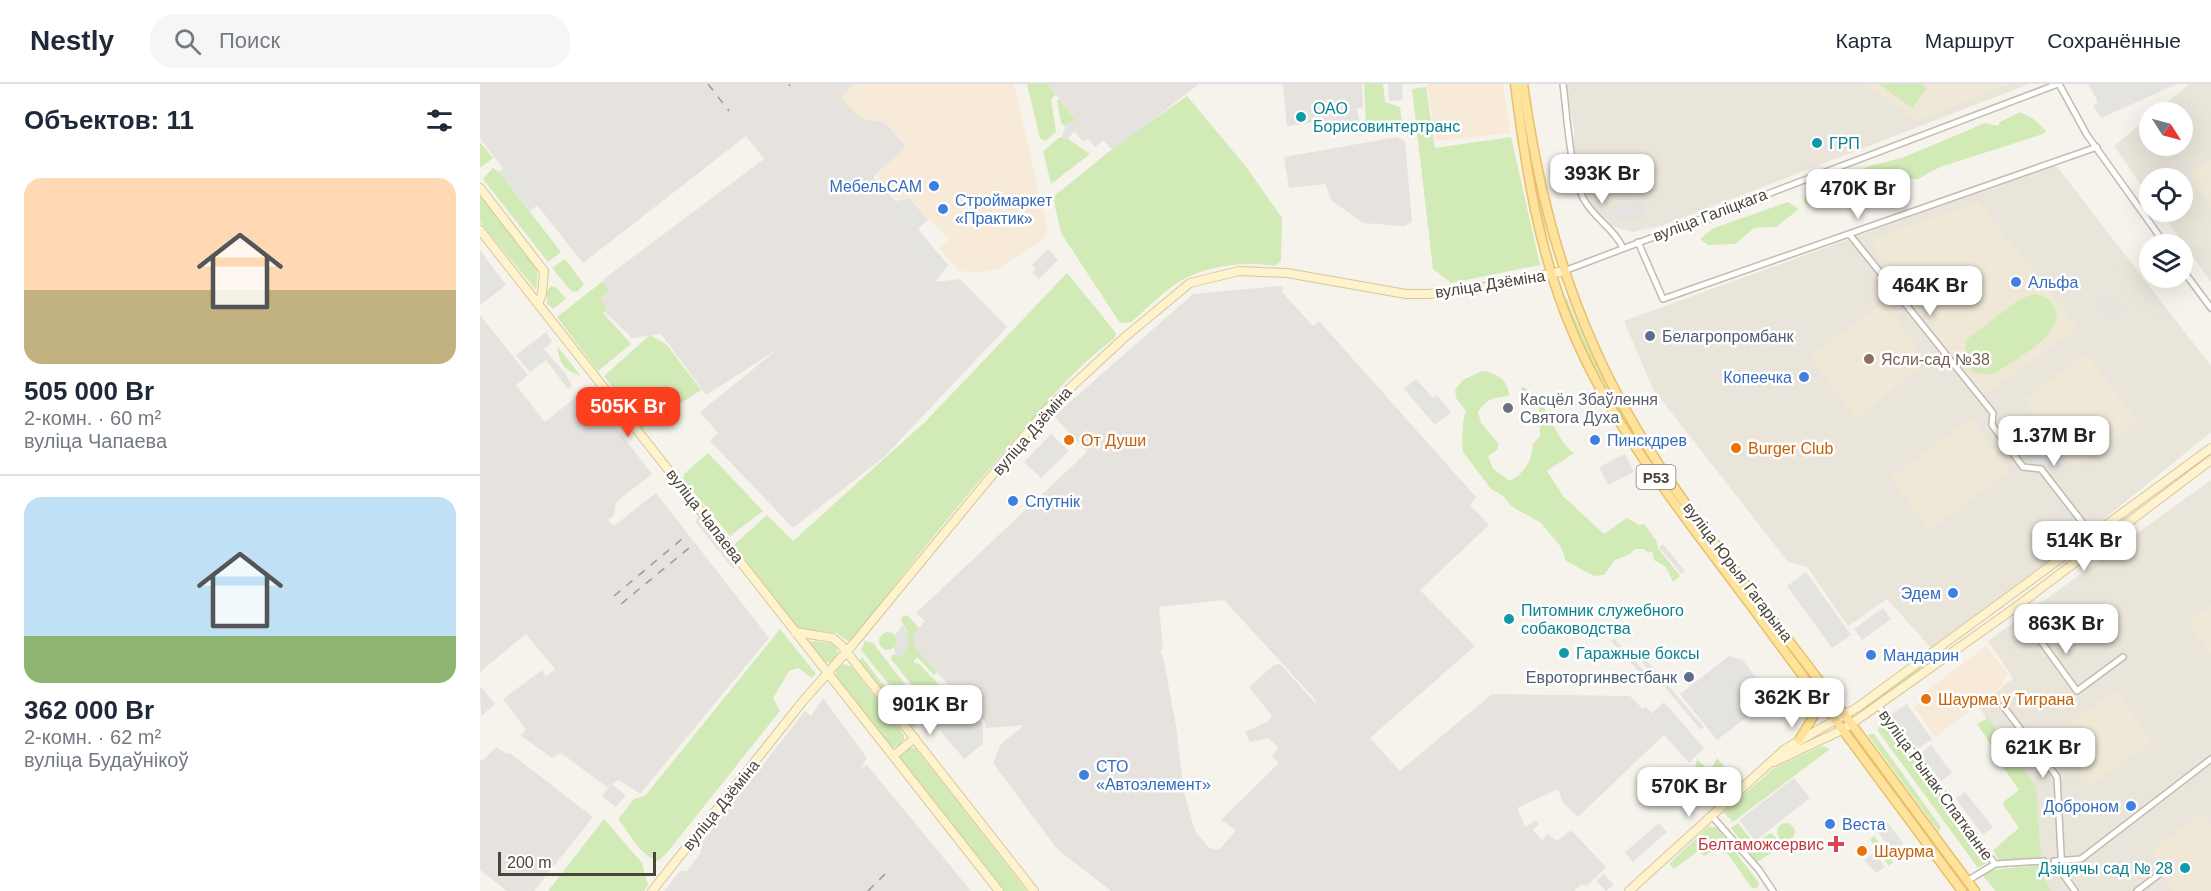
<!DOCTYPE html>
<html lang="ru">
<meta charset="utf-8">
<style>
body{margin:0;font-family:Arial,sans-serif;background:#f6f6f7;color:#1f2937;height:100vh;display:flex;flex-direction:column;font-size:22px;white-space:nowrap}
*{box-sizing:border-box;margin:0}
p{font-size:20px;color:#747a83}
.icon{flex:none;width:33px;height:33px;fill:none;stroke:currentColor;stroke-width:2;stroke-linecap:round;stroke-linejoin:round}
.map{position:relative;flex:1;overflow:hidden}
.details{display:flex;flex-direction:column;background:#fff;width:480px}
.details>*{flex:none}
.needle{width:39px;rotate:126deg}
.controls{position:absolute;left:1659px;top:18px;display:grid;gap:12px}
.controls a{display:grid;place-items:center;width:54px;height:54px;border-radius:50%;background:#fff;box-shadow:0 6px 24px #0002;font-size:30px}
.scale{position:absolute;left:18px;bottom:15px;width:158px;box-sizing:border-box;padding-left:6px;border:3px solid #4b4439;border-top:0;font-size:16px;line-height:21px;white-space:nowrap;color:#4b4439;-webkit-text-stroke:4px #fff;paint-order:stroke}
.price{position:absolute;translate:-50% -51px;padding:0 14px;border-radius:12px;background:#fff;color:#222;font-size:20px;line-height:39px;filter:drop-shadow(0 2px 3px #0008)}
.price::after{content:'';position:absolute;left:50%;top:36px;width:18px;height:14px;margin-left:-9px;background:inherit;clip-path:polygon(0 0,100% 0,50% 100%)}
.price.on{background:#fc3f1d;color:#fff}
ul{padding:0;list-style:none}
li{display:grid;align-content:center;gap:12px;height:318px;padding:0 24px}
li+li{border-top:2px solid #e0e1e3}
li span{display:grid;place-items:center;height:186px;border-radius:18px;color:#555}
li>.icon{margin-inline-start:auto}
span .icon{width:108px;height:108px;fill:#fffc;stroke-width:1}
li b{font-size:26px}
h2{display:flex;justify-content:space-between;align-items:center;height:72px;padding:0 24px;font-size:26px}
header{display:flex;align-items:center;gap:36px;box-sizing:border-box;height:84px;padding:0 30px;background:#fff;border-bottom:2px solid #e0e1e3}
header strong{font-size:28px}
nav{display:flex;gap:33px;margin-inline-start:auto;font-size:21px}
.search{width:420px;height:54px;background:#f6f6f7;display:flex;align-items:center;gap:15px;box-sizing:border-box;padding:0 21px;border-radius:24px;color:#747a83;font-size:22px}
main{display:flex;flex:1;min-height:0}
.map>svg:first-child{display:block}
</style>
<header>
<strong>Nestly</strong>
<div class="search"><svg class="icon" aria-label="search" viewBox="0 0 24 24"><circle cx="10" cy="10" r="6"/><path d="M15 15l6 6"/></svg>Поиск</div>
<nav><a>Карта</a><a>Маршрут</a><a>Сохранённые</a></nav>
</header>
<main>
<section class="details">
<h2>Объектов: 11<svg class="icon" aria-label="filters" viewBox="0 0 24 24"><path d="M4 7h16M4 17h16"/><circle cx="9" cy="7" r="2"/><circle cx="15" cy="17" r="2"/></svg></h2>
<ul>
<li><span style="background:linear-gradient(#ffd9b3 60%,#c2b280 0)"><svg class="icon" aria-label="home" viewBox="0 0 24 24"><path d="M3 11l9-7 9 7M6 9v11h12V9"/></svg></span><div><b>505 000 Br</b><p>2-комн. · 60 m²</p><p>вуліца Чапаева</p></div></li>
<li><span style="background:linear-gradient(#bfe0f5 75%,#8fb573 0)"><svg class="icon" aria-label="home" viewBox="0 0 24 24"><path d="M3 11l9-7 9 7M6 9v11h12V9"/></svg></span><div><b>362 000 Br</b><p>2-комн. · 62 m²</p><p>вуліца Будаўнікоў</p></div></li>
</ul>
</section>
<div class="map">
<svg width="1731" height="807" viewBox="0 0 1731 807">
<rect width="100%" height="100%" fill="#f6f3ec"/>
<!-- residential -->
<path fill="#eae5da" d="M1086 0H1549L1184 141 1153 148 1132 142 1117 130 1106 113 1094 65V45Z
M1709 0H1731V198L1681 128H1702V94H1670L1669 112 1634 62 1669 33 1670 62H1702V28H1676Z
M1575 80 1731 282V348L1590 463 1452 565 1407 515 1368 542 1327 483 1308 478 1173 305 1144 237Z
M1731 396V807H1566L1560 800 1552 707 1499 623 1533 594 1508 557Z"/>
<!-- commercial -->
<path fill="#f7ead8" d="M374 0H534L568 148 562 156 518 185 503 188 479 187 459 164 469 155 429 114 417 116 396 91 426 62 405 39 380 34 361 14Z
M947 0H1023L1030 49 956 57Z
M1506 562 1528 590 1517 607 1455 653 1434 623 1448 612 1445 608Z"/>
<!-- industrial -->
<path fill="#e6e2dd" fill-rule="evenodd" d="M0 0H374L361 14 380 34 405 39 426 62 384 102 389 112 432 160 427 165 455 198 480 195 527 243 404 373 313 444 230 357 238 349 220 328 298 265 226 311 181 250 152 254 115 218 125 194 284 75 266 52 103 179 57 121 64 115 33 76 23 84 0 55Z
M568 0H719L636 65H631L624 56 615 63 608 55 603 58 593 46 598 39Z
M803 0H882L883 24 850 28V36L807 42Z
M917 53 925 57 932 138 924 142 883 139 852 117 845 100 809 104 804 73Z
M0 166 26 201 0 221Z
M801 202 804 204 801 207 833 242 839 237 996 413 990 421 1009 441 940 506 995 562 890 654 920 687 1012 610 1150 612 1163 625 1166 623 1188 647 1098 733 1083 719 1078 705 1037 724 1045 743 1056 736 1059 740 1053 746 1062 756 1068 750 1077 757 1091 746 1126 783 1106 803 1102 800 1094 807H631L577 765 513 679 521 660 544 641 506 644 505 638 489 618 477 607 475 608 435 564 434 549 445 537 436 529 607 368 574 332 713 210ZM744 516 835 615 836 620 800 580 794 581 769 603 792 632 789 637 765 648 770 658 789 654 798 664 792 672 799 679 741 736 756 746 739 766 729 764 715 747 704 709 696 642 683 572 680 568 683 564 679 523Z
M0 231 48 291 36 301 65 338 106 305 172 390 136 418 134 431 128 436 134 442 176 409 289 554 160 710 139 696 127 703 81 669 72 674 40 651 46 646 23 615 62 586 66 593 75 585 46 550 0 588Z
M343 614 387 674 380 685 387 681 491 807H184L200 787H207L220 770 223 757 325 627 331 632Z
M16 663 27 670 30 669 113 733 54 807H27L0 786V675L2 677Z"/>
<!-- education -->
<path fill="#efe8d6" d="M1385 0H1530L1437 37Z
M1731 76V125L1710 91Z
M1498 118 1598 243 1503 312 1399 175 1392 155Z
M1411 214 1422 228 1415 235 1447 277 1376 335 1330 272Z
M1606 269 1657 337 1595 383 1544 316Z
M1491 334 1529 387 1449 446 1411 393Z
M1731 521V571L1707 539Z
M1636 607 1672 658 1611 701 1573 651Z
M1722 729 1731 742V807H1694L1678 787 1683 782 1672 766Z"/>
<!-- green -->
<path fill="#d2eab5" d="M547 0H568L576 11 571 15 576 48 565 57 560 54Z
M884 0H903L905 18 920 23 923 45 897 47 886 40Z
M1039 0 1048 58 1070 162 1054 106Z
M1399 0H1442L1447 4 1432 24Z
M946 3 955 64 1031 53 1060 181 971 199 953 185 932 5Z
M707 12 767 84 802 134 801 177 794 182C765 177 728 181 702 196 683 207 668 224 651 238L640 239 581 149 573 113 626 70Z
M579 15 598 39 599 41 593 37 585 42 581 39 577 17Z
M1540 28 1555 36 1566 47 1563 50 1460 83 1438 95 1421 96 1401 107 1369 119 1359 111 1355 99 1389 82 1422 74 1505 39 1518 42 1520 38Z
M580 53 588 55 610 70 571 100 563 67Z
M0 58 13 74 0 84Z
M13 84 19 88 81 168 68 178 3 95Z
M1324 115a7 7 0 1 1 14 0a7 7 0 1 1-14 0Z
M0 109 58 184 56 206 0 138Z
M1308 118 1319 125 1296 143 1274 144 1255 160 1228 161 1220 155 1234 144Z
M85 175 104 200 97 208 91 207 72 184Z
M587 189 636 249 634 255C596 282 565 321 534 356 479 420 425 487 373 555L369 558 357 549 318 544 254 461 287 431 313 457 446 337Z
M123 197 129 207 120 214 127 223 123 229 151 260 118 287 77 233Z
M71 202 77 204 86 215 73 225 67 220V207Z
M1554 210C1562 211 1569 214 1574 222 1589 249 1535 275 1517 288L1507 291 1493 288 1483 275 1487 255 1540 215Z
M1087 215C1147 364 1254 489 1350 617L1313 575 1151 348 1109 272 1084 216Z
M170 251 186 260 221 306 163 344 124 292Z
M77 262 101 292C83 285 80 281 77 262Z
M1002 287C1016 288 1029 297 1029 312 1013 314 1007 314 998 328L1001 339 1018 359V365L1008 372 1013 385 1030 397C1045 389 1052 376 1053 360L1060 352 1059 325 1041 306 1042 303C1067 311 1073 355 1094 369L1067 387 1083 412 1124 450 1147 434 1159 441 1164 440 1176 456 1178 464 1200 492 1193 498 1186 483 1174 476 1172 467 1168 469 1164 465H1155L1150 470 1135 476 1124 491 1114 492 1086 477 1081 463 1061 439 1031 422 1023 412 1011 405 983 368C982 359 982 334 986 327L976 314 975 306 983 296Z
M228 369 283 427 250 452 203 395 204 390Z
M427 531 439 544 434 550 435 564 457 588 454 591 437 573 433 578 439 580 467 609V618L457 626 451 625 411 575 412 571 418 570 427 547 421 537 422 533Z
M300 545 336 590 332 594 318 584 309 587 293 614 300 627 186 770 178 777C159 771 150 749 138 735L154 715 165 712Z
M399 557a9 9 0 1 1 18 0a9 9 0 1 1-18 0Z
M327 557 351 559 357 564 358 573 350 579 343 577Z
M385 557 393 559 450 633 442 641 381 566Z
M382 573 437 644 432 643 380 578Z
M1447 576 1449 580 1379 629V628Z
M364 580 372 583 424 651V656L419 662 411 664 355 592 357 584Z
M1508 634 1556 703 1561 774 1519 777 1513 766 1539 744 1522 719 1539 706 1516 673 1522 666 1518 660 1512 662 1497 640Z
M1403 637 1408 639 1510 777 1498 784 1398 647 1399 641Z
M1390 650H1394L1461 743 1459 748 1388 651Z
M1377 656 1490 807H1487L1374 658Z
M1342 662 1350 665 1253 738 1244 728 1294 684Z
M428 663 435 664 441 671 547 807H523L419 675 418 672Z
M1237 674 1257 696 1235 717 1223 716 1216 719 1212 697 1217 675 1230 687Z
M124 735 162 779 168 801 164 807H68Z
M1258 739 1274 759 1291 749 1299 757V764L1277 778 1251 744Z
M1297 748a9 9 0 1 1 18 0a9 9 0 1 1-18 0Z
M1229 742 1237 744 1279 799 1278 803 1275 805 1271 803 1242 762 1224 772 1218 767 1194 785 1189 780Z
M1394 752 1413 778 1409 782 1390 756Z
M1562 781 1564 796 1571 807H1516L1503 792 1509 786Z"/>
<!-- parking -->
<path fill="#e5e3e0" d="M908 0H922L923 16 909 17Z
M1608 0H1697L1621 34 1613 22 1618 18Z
M877 25 880 43 852 46 850 28Z
M593 37 599 41 588 55 582 53 585 42Z
M33 76 65 115 50 127 19 88Z
M1103 87 1116 92 1119 109 1107 111Z
M393 93 416 117 429 114 448 135 438 145 468 181 455 198 427 165 431 160 389 112 384 102Z
M1279 112 1282 120 1206 148 1203 141Z
M1164 117 1166 133 1137 137 1135 121Z
M568 165 578 176 559 195 552 188 556 185 552 181Z
M2 172 24 200 0 219V173Z
M1631 212 1642 225 1631 233 1620 220Z
M66 248 72 258 64 265 85 289 92 302 88 305 66 276 50 288 36 271Z
M936 295 953 314 957 311 971 328 955 341 924 305Z
M1562 346 1588 380 1569 395 1555 378 1551 381 1538 364Z
M571 350 589 367 561 394 544 378Z
M1145 370 1154 388 1128 401 1119 383Z
M1584 416 1598 433 1590 439 1577 422Z
M219 433 258 481 253 485 215 437Z
M1183 460 1205 487 1201 490 1179 463Z
M1326 488 1371 551 1352 564 1307 502Z
M1403 524 1411 535 1382 556 1374 545Z
M423 541 430 558 421 574 415 569 414 564 417 556 415 551Z
M1134 554 1164 587 1161 590 1131 557Z
M1158 566 1182 594 1179 597 1154 569Z
M1249 572 1263 576 1291 614 1237 656 1200 610Z
M1186 599 1224 643 1221 646 1183 601Z
M1 603 15 620 1 632 0 604Z
M485 618 503 640V660L484 675 456 642Z
M1184 618 1224 664 1209 679 1184 651 1188 647 1172 629Z
M1427 620 1452 655 1438 665 1434 660 1430 662 1410 631Z
M1451 661 1472 689 1461 697 1440 670Z
M1314 694 1330 714 1275 757 1259 736Z
M131 700 146 711 136 723 122 712Z
M1485 708 1513 743 1503 751 1476 715Z
M1404 734 1423 759 1415 771 1393 742Z
M1179 739 1187 748 1153 778 1145 768Z
M1394 769 1405 783 1396 789 1384 776Z
M1124 790 1134 801 1126 807 1116 797Z"/>
<g fill="none" stroke-linecap="round" stroke-linejoin="round">
<!-- street casing -->
<g stroke="#c2bbae" stroke-width="8">
<path id="street" d="M1083 0C1087 31 1090 87 1103 114 1113 134 1134 144 1143 164
M1579 0 1607 51 1685 160
M1370 151 1513 329 1512 341 1543 383 1561 385 1613 452
M1158 158 1183 215 1617 63
M1702 185 1731 224
M1084 187 1578 0
M1536 523 1597 607 1643 573
M1398 621 1515 780
M1523 622 1577 693 1582 789 1595 807
M1231 731 1279 786 1293 807
M1574 777 1601 775 1731 675
M1487 797 1515 780 1564 777
M1657 807 1682 788"/>
</g>
<!-- secondary casing -->
<g stroke="#d6c79b" stroke-width="10">
<path id="secondary" d="M0 104 64 187 62 210 58 220
M0 146 519 807
M315 548 353 554 362 562 554 807
M413 672 435 654
M1294 678 1362 646 1384 631 1536 523 1731 376
M172 807 323 617 374 559 564 328 645 253 710 199 759 187 781 188 807 189 926 210H948L990 206 1084 187
M1149 807 1305 665 1378 623 1731 364"/>
</g>
<!-- primary casing -->
<g stroke="#e6c16a" stroke-width="11">
<path id="primary" d="M1035 0C1046 86 1059 171 1094 251 1136 349 1206 434 1269 519 1339 615 1410 711 1482 807
M1043 0C1056 93 1077 181 1116 267 1163 373 1239 465 1309 557 1372 639 1433 724 1495 807
M1319 656 1333 633 1332 605"/>
</g>
<!-- street -->
<use href="#street" stroke="#fff" stroke-width="5"/>
<!-- secondary -->
<use href="#secondary" stroke="#fff3cd" stroke-width="8"/>
<!-- primary -->
<use href="#primary" stroke="#ffe39c" stroke-width="8"/>
<!-- rail -->
<path stroke="#9a9a9a" stroke-width="1.5" stroke-dasharray="8 8" stroke-linecap="butt" d="M228 0 249 27
M309 0 310 2
M134 512 202 455
M141 520 209 464
M388 807 407 788"/>
</g>
<!-- markers -->
<g fill="#0f9aa8" stroke="#fff" stroke-width="2">
<circle cx="821" cy="33" r="6"/>
<circle cx="1337" cy="59" r="6"/>
<circle cx="1029" cy="535" r="6"/>
<circle cx="1084" cy="569" r="6"/>
<circle cx="1705" cy="784" r="6"/>
</g>
<g fill="#3f7fe0" stroke="#fff" stroke-width="2">
<circle cx="454" cy="102" r="6"/>
<circle cx="463" cy="125" r="6"/>
<circle cx="1536" cy="198" r="6"/>
<circle cx="1324" cy="293" r="6"/>
<circle cx="1115" cy="356" r="6"/>
<circle cx="533" cy="417" r="6"/>
<circle cx="1473" cy="509" r="6"/>
<circle cx="1391" cy="571" r="6"/>
<circle cx="604" cy="691" r="6"/>
<circle cx="1651" cy="722" r="6"/>
<circle cx="1350" cy="740" r="6"/>
</g>
<g fill="#5c6f8a" stroke="#fff" stroke-width="2">
<circle cx="1170" cy="252" r="6"/>
<circle cx="1209" cy="593" r="6"/>
</g>
<circle fill="#8d6e63" stroke="#fff" stroke-width="2" cx="1389" cy="275" r="6"/>
<circle fill="#6b7280" stroke="#fff" stroke-width="2" cx="1028" cy="324" r="6"/>
<g fill="#e8710a" stroke="#fff" stroke-width="2">
<circle cx="589" cy="356" r="6"/>
<circle cx="1256" cy="364" r="6"/>
<circle cx="1446" cy="615" r="6"/>
<circle cx="1382" cy="767" r="6"/>
</g>
<path fill="#e0444e" stroke="#fff" stroke-width="2" d="M1353 751h6v6h6v6h-6v6h-6v-6h-6v-6h6z"/>
<g text-anchor="middle" dominant-baseline="central" stroke-width="5" stroke-linejoin="round" paint-order="stroke">
<!-- shield labels -->
<rect fill="#fff" stroke="#817c74" stroke-width="1.5" x="1156.5" y="381" width="39" height="24" rx="4.5"/>
<g font-size="15" font-weight="bold" fill="#4b4439">
<text x="1176" y="393">Р53</text>
</g>
<!-- culture labels -->
<g font-size="16" fill="#0d838f" stroke="#fff" text-anchor="start">
<text x="833" y="24">ОАО<tspan x="833" dy="18">Борисовинтертранс</tspan></text>
<text x="1349" y="59">ГРП</text>
<text x="1041" y="526">Питомник служебного<tspan x="1041" dy="18">собаководства</tspan></text>
<text x="1096" y="569">Гаражные боксы</text>
<text x="1693" y="784" text-anchor="end">Дзіцячы сад № 28</text>
</g>
<!-- shop labels -->
<g font-size="16" fill="#366cbe" stroke="#fff" text-anchor="start">
<text x="442" y="102" text-anchor="end">МебельСАМ</text>
<text x="475" y="116">Строймаркет<tspan x="475" dy="18">«Практик»</tspan></text>
<text x="1548" y="198">Альфа</text>
<text x="1312" y="293" text-anchor="end">Копеечка</text>
<text x="1127" y="356">Пинскдрев</text>
<text x="545" y="417">Спутнік</text>
<text x="1461" y="509" text-anchor="end">Эдем</text>
<text x="1403" y="571">Мандарин</text>
<text x="616" y="682">СТО<tspan x="616" dy="18">«Автоэлемент»</tspan></text>
<text x="1639" y="722" text-anchor="end">Доброном</text>
<text x="1362" y="740">Веста</text>
</g>
<!-- street labels -->
<g font-size="16" fill="#4b4439" stroke="#fff">
<text transform="translate(1230 131) rotate(-21)">вуліца Галіцкага</text>
<text transform="translate(1010 200) rotate(-9)">вуліца Дзёміна</text>
<text transform="translate(552 347) rotate(-49)">вуліца Дзёміна</text>
<text transform="translate(225 432) rotate(52)">вуліца Чапаева</text>
<text transform="translate(1258 488) rotate(53)">вуліца Юрыя Гагарына</text>
<text transform="translate(1456 701) rotate(54)">вуліца Рынак Спатканне</text>
<text transform="translate(241 721) rotate(-51)">вуліца Дзёміна</text>
</g>
<!-- service labels -->
<g font-size="16" fill="#4e5e75" stroke="#fff" text-anchor="start">
<text x="1182" y="252">Белагропромбанк</text>
<text x="1197" y="593" text-anchor="end">Евроторгинвестбанк</text>
</g>
<!-- education labels -->
<g font-size="16" fill="#785e54" stroke="#fff" text-anchor="start">
<text x="1401" y="275">Ясли-сад №38</text>
</g>
<!-- worship labels -->
<g font-size="16" fill="#5b616d" stroke="#fff" text-anchor="start">
<text x="1040" y="315">Касцёл Збаўлення<tspan x="1040" dy="18">Святога Духа</tspan></text>
</g>
<!-- food labels -->
<g font-size="16" fill="#c56008" stroke="#fff" text-anchor="start">
<text x="601" y="356">От Души</text>
<text x="1268" y="364">Burger Club</text>
<text x="1458" y="615">Шаурма у Тиграна</text>
<text x="1394" y="767">Шаурма</text>
</g>
<!-- health labels -->
<g font-size="16" fill="#be3a42" stroke="#fff" text-anchor="end">
<text x="1344" y="760">Белтаможсервис</text>
</g>
</g>
</svg>
<div class="controls">
<a><svg class="needle" viewBox="-14 -14 28 28"><path d="M0-13l5 13h-10z" fill="#e53935"/><path d="M0 13l5-13h-10z" fill="#747a83"/></svg></a>
<a><svg class="icon" aria-label="locate" viewBox="0 0 24 24"><circle cx="12" cy="12" r="6"/><path d="M12 2v4M12 18v4M2 12h4M18 12h4"/></svg></a>
<a><svg class="icon" aria-label="layers" viewBox="0 0 24 24"><path d="M12 4l9 5-9 5-9-5zM3 14l9 5 9-5"/></svg></a>
</div>
<div class="scale">200 m</div>
<b class="price" style="left:1122px;top:121px">393K Br</b>
<b class="price" style="left:1378px;top:136px">470K Br</b>
<b class="price" style="left:1450px;top:233px">464K Br</b>
<b class="price on" style="left:148px;top:354px">505K Br</b>
<b class="price" style="left:1574px;top:383px">1.37M Br</b>
<b class="price" style="left:1604px;top:488px">514K Br</b>
<b class="price" style="left:1586px;top:571px">863K Br</b>
<b class="price" style="left:1312px;top:645px">362K Br</b>
<b class="price" style="left:450px;top:652px">901K Br</b>
<b class="price" style="left:1563px;top:695px">621K Br</b>
<b class="price" style="left:1209px;top:734px">570K Br</b>
</div>
</main>
